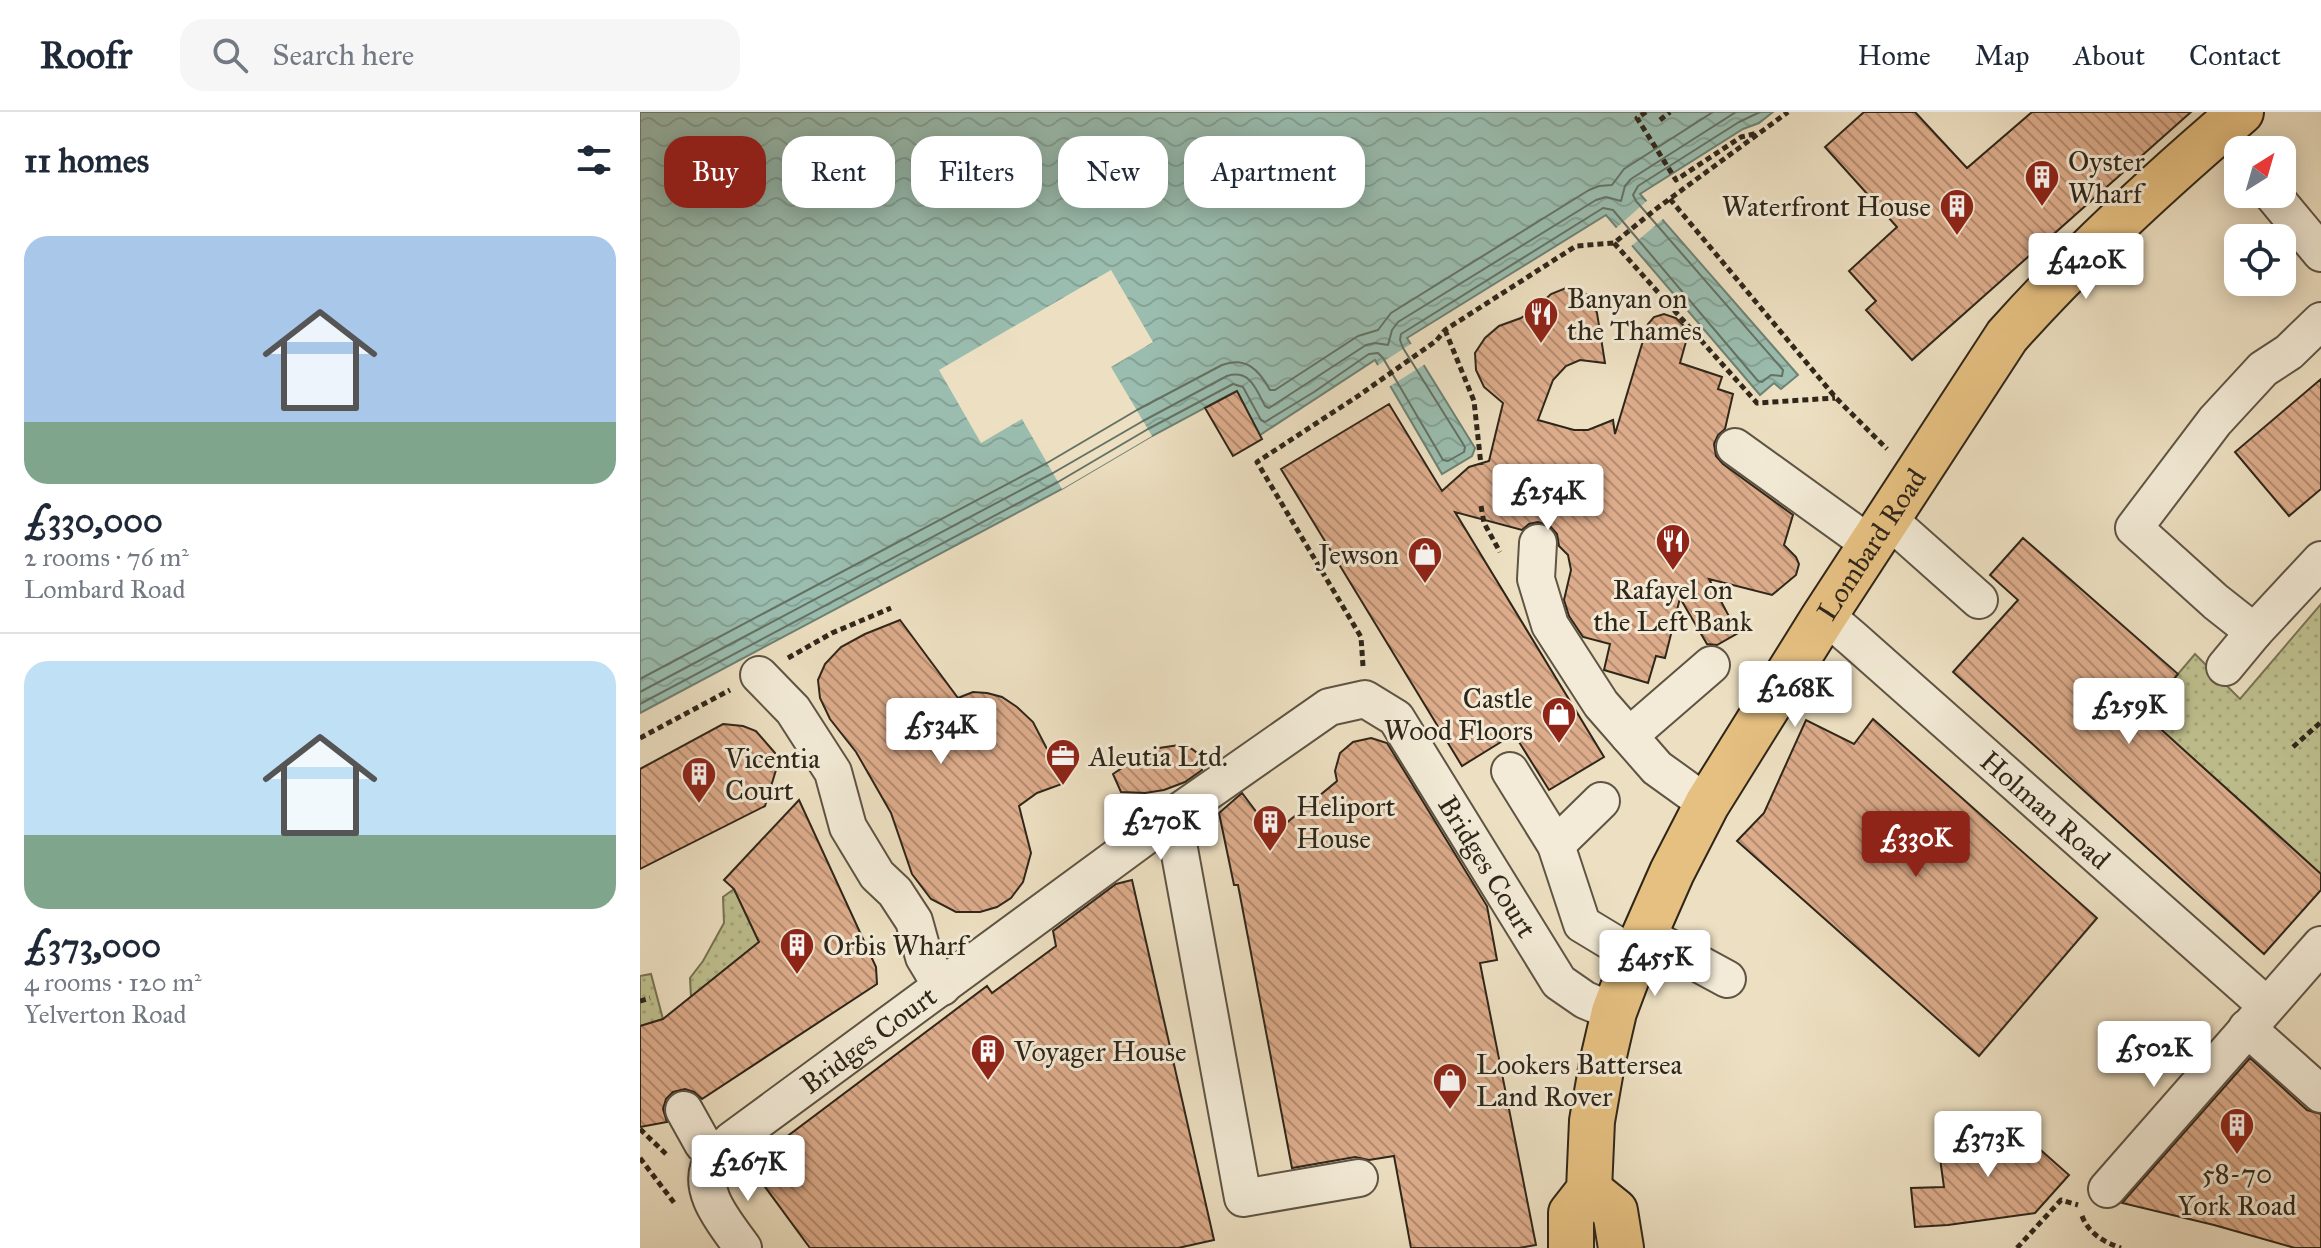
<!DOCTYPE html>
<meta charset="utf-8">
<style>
body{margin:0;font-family:"IM FELL Great Primer",serif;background:#f6f6f7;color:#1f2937;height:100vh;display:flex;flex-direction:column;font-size:30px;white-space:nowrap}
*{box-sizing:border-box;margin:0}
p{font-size:26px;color:#747a83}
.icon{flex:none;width:44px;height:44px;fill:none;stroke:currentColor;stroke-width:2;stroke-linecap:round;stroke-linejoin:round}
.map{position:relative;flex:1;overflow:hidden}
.side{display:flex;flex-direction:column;background:#fff;width:640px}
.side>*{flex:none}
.top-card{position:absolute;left:24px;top:24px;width:760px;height:72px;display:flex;gap:16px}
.needle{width:52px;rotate:37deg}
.tools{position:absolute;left:1584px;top:24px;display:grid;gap:16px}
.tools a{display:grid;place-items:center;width:72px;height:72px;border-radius:16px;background:#fff;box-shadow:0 4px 20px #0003;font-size:40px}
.price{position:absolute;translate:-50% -68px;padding:0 18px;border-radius:8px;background:#fff;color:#222;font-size:26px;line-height:52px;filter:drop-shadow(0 2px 4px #0008)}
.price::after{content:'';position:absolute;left:50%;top:48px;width:24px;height:18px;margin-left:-12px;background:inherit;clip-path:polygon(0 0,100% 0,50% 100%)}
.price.on{background:#8f2418;color:#fff}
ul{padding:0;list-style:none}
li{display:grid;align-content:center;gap:16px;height:424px;padding:0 24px}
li+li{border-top:2px solid #e0e1e3}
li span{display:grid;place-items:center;height:248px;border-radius:24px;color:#555}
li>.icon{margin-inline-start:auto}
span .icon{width:144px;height:144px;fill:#fffc;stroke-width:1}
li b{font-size:34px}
h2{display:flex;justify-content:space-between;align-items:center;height:96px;padding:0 24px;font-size:34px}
.pill{padding:0 28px;border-radius:24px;background:#fff;box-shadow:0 4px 20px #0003;font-size:28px;line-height:72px}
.pill.on{background:#8f2418;color:#fff}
header{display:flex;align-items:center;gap:48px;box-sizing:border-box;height:112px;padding:0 40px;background:#fff;border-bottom:2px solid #e0e1e3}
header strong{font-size:38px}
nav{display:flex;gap:44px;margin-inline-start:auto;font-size:28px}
.search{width:560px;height:72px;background:#f6f6f7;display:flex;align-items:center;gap:20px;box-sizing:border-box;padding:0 28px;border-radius:24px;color:#747a83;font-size:30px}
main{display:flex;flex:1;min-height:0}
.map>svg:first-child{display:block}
</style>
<header>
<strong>Roofr</strong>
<div class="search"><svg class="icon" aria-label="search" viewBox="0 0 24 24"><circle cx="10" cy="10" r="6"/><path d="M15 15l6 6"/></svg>Search here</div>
<nav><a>Home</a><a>Map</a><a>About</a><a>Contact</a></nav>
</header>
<main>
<section class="side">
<h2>11 homes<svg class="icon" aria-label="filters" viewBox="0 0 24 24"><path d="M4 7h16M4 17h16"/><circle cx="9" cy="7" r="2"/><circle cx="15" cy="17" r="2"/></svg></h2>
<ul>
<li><span style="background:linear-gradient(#a9c7e8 75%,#7fa58c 0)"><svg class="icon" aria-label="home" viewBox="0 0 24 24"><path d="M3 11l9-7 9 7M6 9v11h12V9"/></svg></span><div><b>£330,000</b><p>2 rooms · 76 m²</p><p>Lombard Road</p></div></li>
<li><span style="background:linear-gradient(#bfe0f5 70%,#7fa58c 0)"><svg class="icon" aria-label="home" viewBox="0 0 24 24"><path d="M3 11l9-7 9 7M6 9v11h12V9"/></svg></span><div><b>£373,000</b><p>4 rooms · 120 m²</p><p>Yelverton Road</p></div></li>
</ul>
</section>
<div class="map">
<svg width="1681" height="1136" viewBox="0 0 1681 1136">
<defs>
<pattern id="green-dots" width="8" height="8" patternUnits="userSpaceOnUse" patternTransform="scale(2)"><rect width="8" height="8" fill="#bfc08f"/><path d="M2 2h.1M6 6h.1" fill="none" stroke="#a4a57b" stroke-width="1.8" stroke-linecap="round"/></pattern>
<pattern id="water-waves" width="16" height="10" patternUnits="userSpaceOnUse" patternTransform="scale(2)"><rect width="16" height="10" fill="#9abdaf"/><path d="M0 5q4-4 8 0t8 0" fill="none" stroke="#85a296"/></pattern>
<pattern id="building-back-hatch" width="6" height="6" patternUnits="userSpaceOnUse" patternTransform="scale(2)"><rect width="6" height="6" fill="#ddac8b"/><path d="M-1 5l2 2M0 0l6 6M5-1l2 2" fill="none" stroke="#b48c71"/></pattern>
</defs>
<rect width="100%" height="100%" fill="#ede0c2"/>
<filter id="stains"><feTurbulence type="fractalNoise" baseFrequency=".0025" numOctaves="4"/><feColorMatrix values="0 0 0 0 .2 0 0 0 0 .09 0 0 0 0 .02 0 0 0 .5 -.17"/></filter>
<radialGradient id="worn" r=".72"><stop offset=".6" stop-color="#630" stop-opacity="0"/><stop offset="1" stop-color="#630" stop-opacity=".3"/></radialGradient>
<!-- green -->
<path fill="url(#green-dots)" stroke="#777354" stroke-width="2" d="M1681 492V762L1504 602 1555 542 1600 587Z
M94 777 119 830 51 885 50 866 63 849 84 811 83 785Z
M11 862 23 907 0 914V864Z"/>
<!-- water -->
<path fill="url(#water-waves)" stroke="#6f8173" stroke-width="2" d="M0 0H1133L1119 11 1103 17 1000 82 1158 263 1141 277 1134 271 1120 283 966 103 767 226 835 336 832 344 802 362 735 248 620 323 596 279 512 324 422 377 0 601Z"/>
<!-- pier -->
<path fill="#ede0c2" d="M1009 87 1024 106 989 136 974 118Z
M471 158 513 230 471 255 512 324 422 377 382 307 341 331 299 258Z
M774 230 787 251 747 276 735 255Z"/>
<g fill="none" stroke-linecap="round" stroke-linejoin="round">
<!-- shore -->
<path stroke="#647264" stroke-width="2" d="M0 567 407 351 497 298 582 253C606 244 619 258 630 278H635L718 224 738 218 751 201 949 78 959 74 972 73 984 57 1073 0
M0 580 413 361 503 309 587 264C610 257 616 277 625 294L629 296 726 233 735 231 748 233 752 218 758 210 956 88 966 85 981 89 985 74 991 67 1096 0
M0 592 418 370 508 317 593 272 603 275 621 308 625 310 674 280 729 242 738 241 743 246 803 348 808 349 824 340 825 335 763 236 760 228 761 222 963 96 973 98 1118 269 1122 270 1131 263 1142 264 1143 258 996 89 993 83 998 74 1099 10 1120 0"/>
</g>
<!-- building -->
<path fill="url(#building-back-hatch)" stroke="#2f261a" stroke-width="2" d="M1224 0H1275L1327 56 1392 0H1551L1272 248 1226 198 1236 189 1209 159 1257 115 1185 35Z
M926 176 940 177 952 187 957 201 965 251 940 248 926 254 913 268 898 308 934 318H948L973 308 975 322 1008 212 1014 205 1024 202 1036 206 1045 215 1047 226 1040 251 1082 265 1078 277 1093 282 1085 317 1078 323 1074 332 1076 344 1083 352 1153 403 1144 433 1156 445 1159 452 1156 463 1132 483 1069 467 1098 521 1077 533 1067 532 1040 486 1025 546 1016 544 1008 571 964 558 970 532 943 525 929 504 924 488 931 458 928 443 919 434 917 422 910 414 898 410 889 412 882 418 815 400 964 645 909 678 874 622 822 654 641 357 749 292 802 379 829 355 849 349 863 291 844 275 836 258 835 241 845 226 859 214 881 206 898 194 911 182Z
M1681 267V377L1649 404 1595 340Z
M597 279 622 327 593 344 565 296Z
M1383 426 1538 562 1504 602 1681 762V778L1624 842 1313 560 1378 488 1350 463Z
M260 508 318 586 333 580 347 581 362 585 377 595 393 610 407 637 412 640 422 672 397 681 379 694 391 741 383 770 371 786 357 795 340 800H316L291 787 272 762 251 701 216 640 190 607 180 586 178 568 185 552 201 535 225 522Z
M1233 607 1457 806 1339 944 1097 729 1124 701 1166 608 1214 632Z
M83 612 103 614 116 619 135 641 136 658 125 694 0 757V657Z
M731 626 747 631 847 794 857 848 840 851 896 1133 879 1136H771L754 1044 729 1048 715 1045 652 1056 598 773H594L579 701 602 681 633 722 697 669 695 659 700 641 713 630Z
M539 633 552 637 561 644 562 658 545 670 524 678 505 681 481 680 473 662 501 643 519 636Z
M159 688 236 855 237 872 62 987 54 980 45 977 33 980 26 987 23 997 27 1010 0 1015V914L23 907 119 830 94 777 84 768Z
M492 768 574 1128 538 1136H170L109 1053 347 874 352 881 416 834 413 819 476 772Z
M1610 946 1667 998 1681 1002V1136H1655L1574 1113 1482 1091Z
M1361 1003 1429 1063 1395 1101 1308 1113 1275 1115 1271 1076 1304 1075 1297 1025 1339 1026Z"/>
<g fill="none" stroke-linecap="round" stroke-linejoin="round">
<!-- minor casing -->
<g stroke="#5e5444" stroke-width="40">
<g id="minor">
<path d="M1632 82 1681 141"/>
<path d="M1095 335 1231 433"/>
<path d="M1248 407 1339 488"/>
<path d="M898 431 896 467 910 513 961 592 1017 656 1067 692"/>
<path id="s1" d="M1183 506 1199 515 1213 527 1627 894"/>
<path d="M1614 520 1576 490 1494 416 1575 309 1623 257 1649 240 1681 209"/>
<path d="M1585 555 1614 520 1681 448"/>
<path d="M119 563 153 598 193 660 208 715 237 763 255 780 274 809 284 845 302 875"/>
<path d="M989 624 1071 553"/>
<path d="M870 659 916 733 942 812 995 844"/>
<path d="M533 704 603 1086 719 1066"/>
<path d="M916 733 961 689"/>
<path d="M1004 822 1087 867"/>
<path d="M1607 916 1681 982"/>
<path d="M44 998 63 1032 79 1041"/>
<path d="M1467 1077 1681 833"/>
<path id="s2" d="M103 1136C86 1112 53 1076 74 1046 79 1039 87 1033 92 1028L533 704 689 595 725 587 756 606 919 870 945 888 974 900"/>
</g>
</g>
<!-- major casing -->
<g stroke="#2f261a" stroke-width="48">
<g id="major">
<path d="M949 1078 975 1099 981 1136"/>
<path id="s3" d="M931 1136V1101L949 1078 952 1009 962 952 974 900 995 844 1032 760 1067 692 1183 506 1367 224C1439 143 1519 70 1601 0"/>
</g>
</g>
<!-- path -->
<path stroke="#2f261a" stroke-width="5" stroke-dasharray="6 4" stroke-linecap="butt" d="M1006 0 997 6 1036 68 1101 25 1118 21
M1020 8 1030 0
M1030 87 1196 286 1247 337
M974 131 1117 291 1195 286
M805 218 834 289 841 353
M841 394 844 411 860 440
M148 546 192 521 251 496
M723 554 721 525 617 350 718 284 796 229 805 218 936 134 974 131 1016 97 1148 0
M0 626 90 578
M1653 635 1681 610
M0 889 10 886
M0 1017 28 1044
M0 1046 35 1092
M1442 1104C1449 1122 1464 1130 1481 1136
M1377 1136 1421 1088 1438 1093"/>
<!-- minor -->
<use href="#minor" stroke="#f3ebd7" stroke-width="36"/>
<!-- major -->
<use href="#major" stroke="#e6c081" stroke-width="44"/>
</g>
<!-- icons -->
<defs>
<g id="building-pin" transform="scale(1.8)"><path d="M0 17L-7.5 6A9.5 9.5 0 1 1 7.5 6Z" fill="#8f2418" stroke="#f3ebd7"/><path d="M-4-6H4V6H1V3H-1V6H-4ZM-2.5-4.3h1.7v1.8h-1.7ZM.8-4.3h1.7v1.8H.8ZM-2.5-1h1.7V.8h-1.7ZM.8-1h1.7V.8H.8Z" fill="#fff"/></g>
<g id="restaurant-pin" transform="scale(1.8)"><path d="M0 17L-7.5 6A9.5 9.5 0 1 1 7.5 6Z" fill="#8f2418" stroke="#f3ebd7"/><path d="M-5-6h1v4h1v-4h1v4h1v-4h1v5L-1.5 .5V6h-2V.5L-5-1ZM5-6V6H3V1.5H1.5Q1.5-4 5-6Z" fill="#fff"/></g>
<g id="shop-pin" transform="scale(1.8)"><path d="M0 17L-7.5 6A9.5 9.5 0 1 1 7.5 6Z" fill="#8f2418" stroke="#f3ebd7"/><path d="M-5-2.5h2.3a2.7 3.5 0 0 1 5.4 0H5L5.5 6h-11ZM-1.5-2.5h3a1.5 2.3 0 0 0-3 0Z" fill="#fff"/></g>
<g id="office-pin" transform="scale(1.8)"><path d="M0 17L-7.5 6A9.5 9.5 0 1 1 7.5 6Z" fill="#8f2418" stroke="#f3ebd7"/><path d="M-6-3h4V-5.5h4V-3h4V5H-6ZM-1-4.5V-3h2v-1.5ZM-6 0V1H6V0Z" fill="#fff"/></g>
</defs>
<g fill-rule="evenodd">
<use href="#building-pin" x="1402" y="65"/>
<use href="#building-pin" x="1317" y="94"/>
<use href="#restaurant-pin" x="901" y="202"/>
<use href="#restaurant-pin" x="1033" y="429"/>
<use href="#shop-pin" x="785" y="442"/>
<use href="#shop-pin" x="919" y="602"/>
<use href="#office-pin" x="423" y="644"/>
<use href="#building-pin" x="59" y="662"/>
<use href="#building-pin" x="630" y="710"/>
<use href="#building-pin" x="157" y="833"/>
<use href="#building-pin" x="348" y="939"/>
<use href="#shop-pin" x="810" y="968"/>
<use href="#building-pin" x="1597" y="1013"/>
</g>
<g text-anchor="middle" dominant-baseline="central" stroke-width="6" stroke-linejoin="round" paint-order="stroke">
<!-- poi labels -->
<g font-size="28" fill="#2f261a" stroke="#f3ebd7" text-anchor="start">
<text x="1428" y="49">Oyster<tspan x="1428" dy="32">Wharf</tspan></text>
<text x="1291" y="94" text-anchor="end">Waterfront House</text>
<text x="927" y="186">Banyan on<tspan x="927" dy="32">the Thames</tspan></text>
<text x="759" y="442" text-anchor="end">Jewson</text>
<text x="1033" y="477" text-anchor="middle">Rafayel on<tspan x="1033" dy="32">the Left Bank</tspan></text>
<text x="893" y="586" text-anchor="end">Castle<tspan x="893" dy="32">Wood Floors</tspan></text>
<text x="449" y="644">Aleutia Ltd.</text>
<text x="85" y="646">Vicentia<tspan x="85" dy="32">Court</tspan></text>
<text x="656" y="694">Heliport<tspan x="656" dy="32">House</tspan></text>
<text x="183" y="833">Orbis Wharf</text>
<text x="374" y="939">Voyager House</text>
<text x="836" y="952">Lookers Battersea<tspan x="836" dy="32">Land Rover</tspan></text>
<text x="1597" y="1061" text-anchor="middle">58-70<tspan x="1597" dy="32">York Road</tspan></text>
</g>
<!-- street labels -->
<g font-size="28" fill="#2f261a" stroke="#f3ebd7">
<text stroke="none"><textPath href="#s3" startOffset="780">Lombard Road</textPath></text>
<text stroke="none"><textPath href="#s1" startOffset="294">Holman Road</textPath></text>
<text stroke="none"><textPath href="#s2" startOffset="1112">Bridges Court</textPath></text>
<text stroke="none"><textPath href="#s2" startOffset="296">Bridges Court</textPath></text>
</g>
</g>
<rect width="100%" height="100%" filter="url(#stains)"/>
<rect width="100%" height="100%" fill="url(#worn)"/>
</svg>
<div class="tools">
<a><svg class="needle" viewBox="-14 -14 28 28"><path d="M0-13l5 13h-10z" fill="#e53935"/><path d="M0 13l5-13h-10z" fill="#747a83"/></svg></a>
<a><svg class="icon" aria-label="locate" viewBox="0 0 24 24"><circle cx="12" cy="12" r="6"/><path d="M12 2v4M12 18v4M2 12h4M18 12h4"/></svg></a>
</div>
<b class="price" style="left:1446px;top:189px">£420K</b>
<b class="price" style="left:908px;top:420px">£254K</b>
<b class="price" style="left:1155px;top:617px">£268K</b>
<b class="price" style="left:1489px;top:634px">£259K</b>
<b class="price" style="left:301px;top:654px">£534K</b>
<b class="price" style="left:521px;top:750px">£270K</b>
<b class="price on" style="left:1276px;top:767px">£330K</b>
<b class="price" style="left:1015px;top:886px">£455K</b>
<b class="price" style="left:1514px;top:977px">£502K</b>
<b class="price" style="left:1348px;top:1067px">£373K</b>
<b class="price" style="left:108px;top:1091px">£267K</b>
<div class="top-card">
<a class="pill on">Buy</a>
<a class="pill">Rent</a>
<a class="pill">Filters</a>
<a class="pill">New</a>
<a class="pill">Apartment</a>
</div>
</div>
</main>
